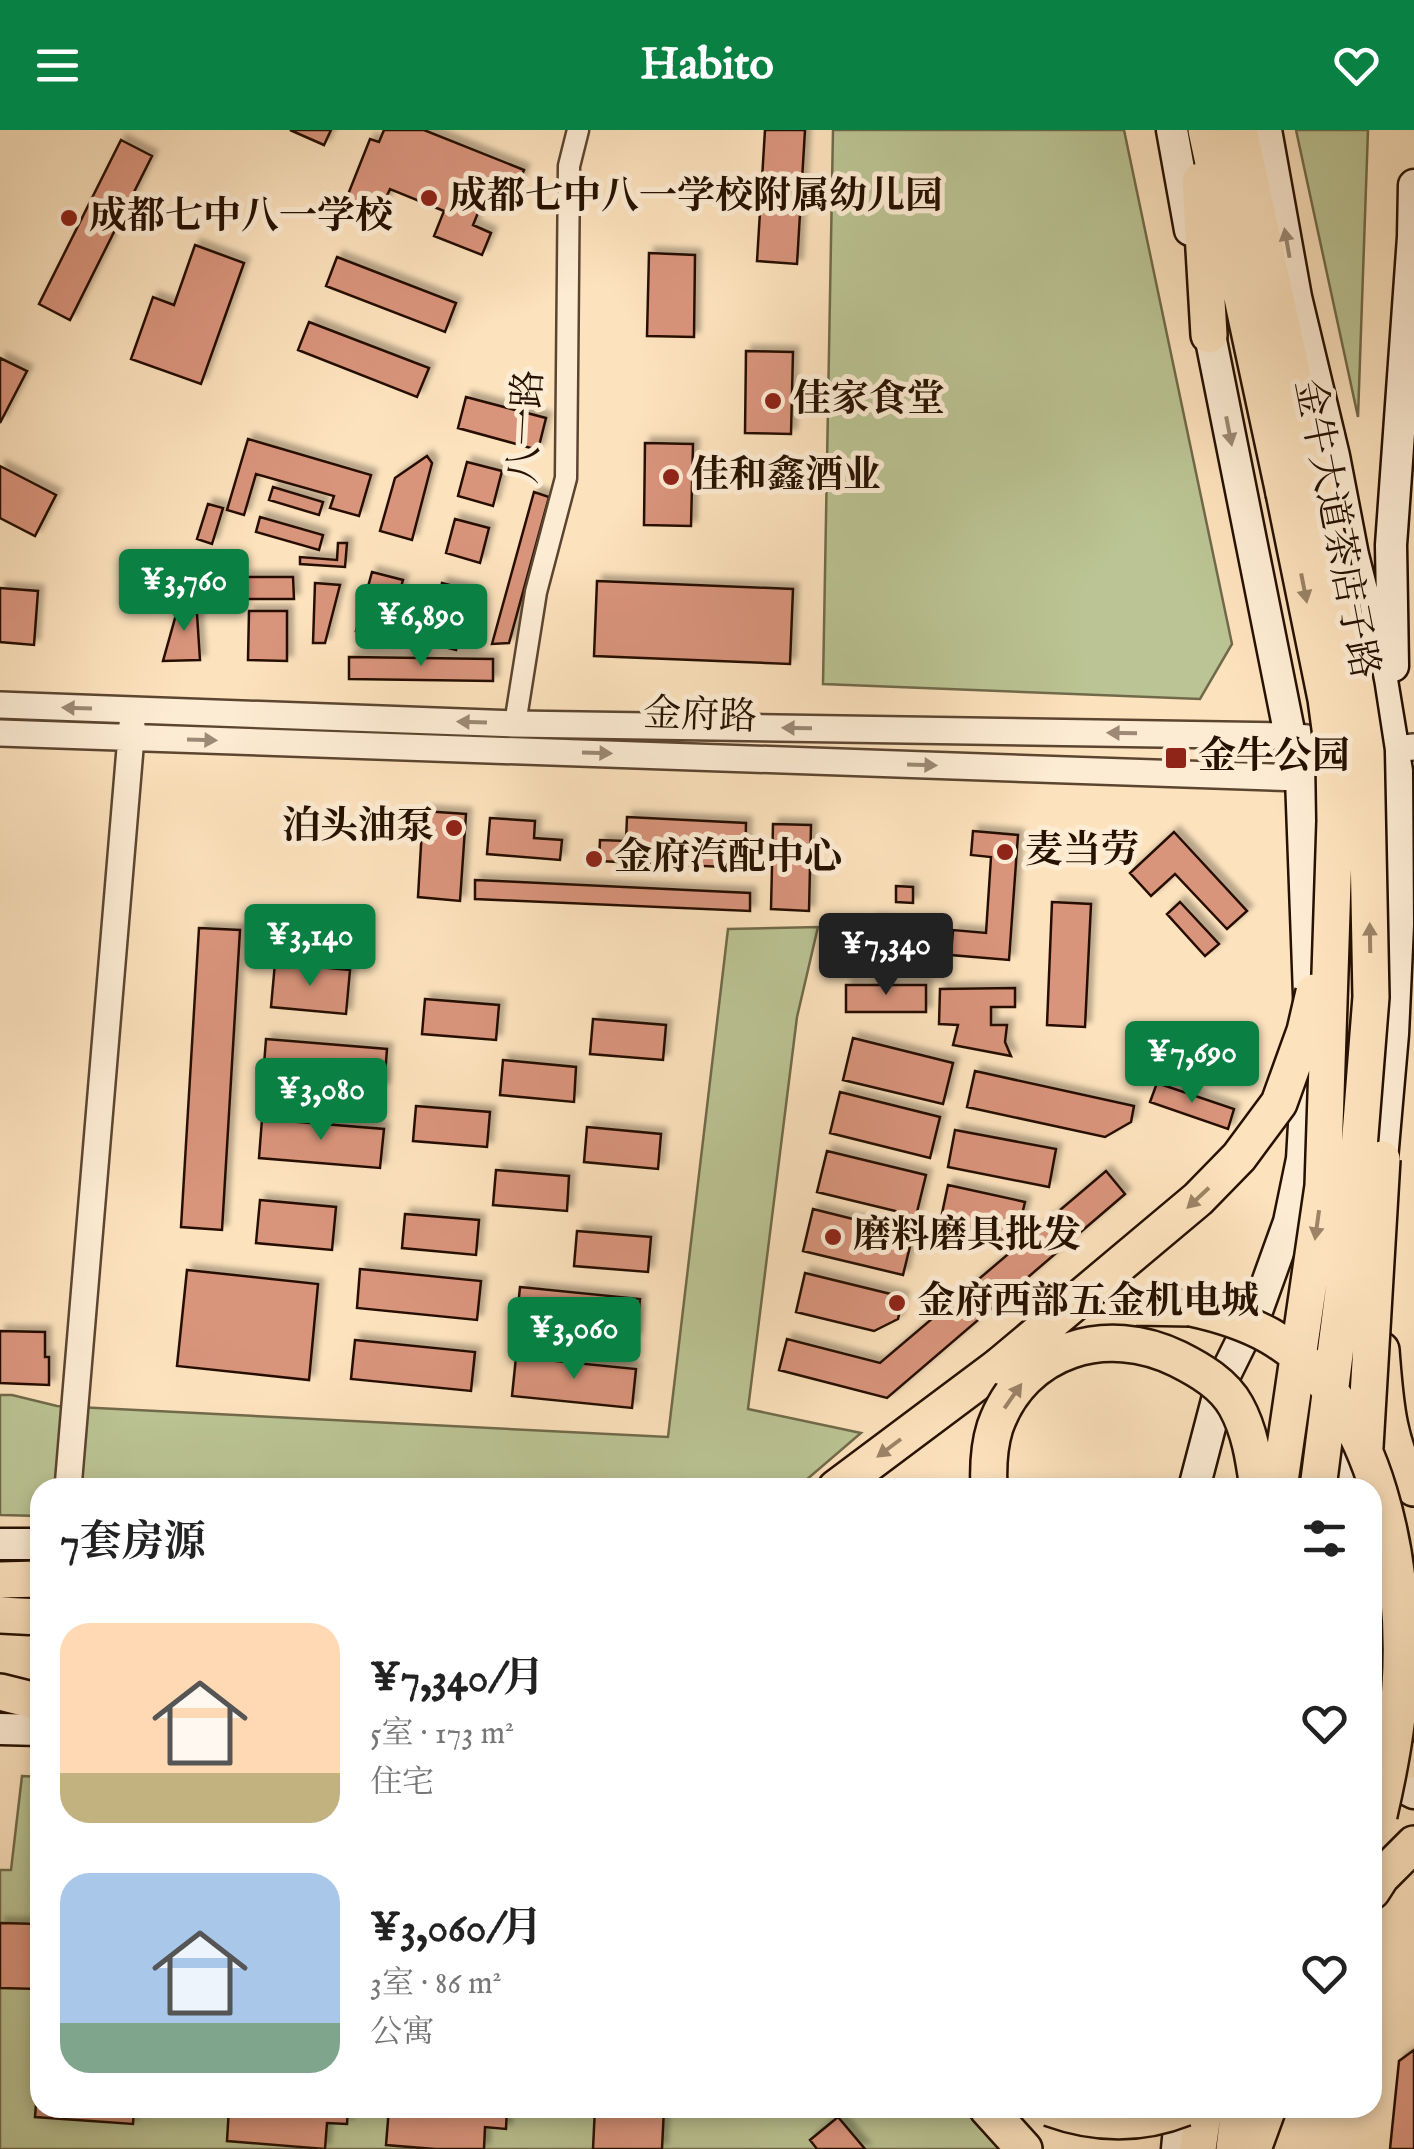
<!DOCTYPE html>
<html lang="zh">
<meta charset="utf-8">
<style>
body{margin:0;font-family:"IM FELL English","Noto Serif SC",serif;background:#f6f6f6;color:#222;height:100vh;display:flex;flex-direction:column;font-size:38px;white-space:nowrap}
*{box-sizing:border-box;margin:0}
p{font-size:32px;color:#767676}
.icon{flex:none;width:55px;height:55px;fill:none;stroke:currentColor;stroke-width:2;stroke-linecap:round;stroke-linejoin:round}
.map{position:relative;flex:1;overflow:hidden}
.drawer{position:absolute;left:30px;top:1348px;width:1352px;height:640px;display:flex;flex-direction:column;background:#fff;border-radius:30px;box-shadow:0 5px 15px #0003}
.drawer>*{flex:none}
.price{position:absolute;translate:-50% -85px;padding:0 22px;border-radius:10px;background:#0b8043;color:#fff;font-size:32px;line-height:65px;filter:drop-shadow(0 2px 5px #0008)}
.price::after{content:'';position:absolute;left:50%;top:60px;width:30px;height:22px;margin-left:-15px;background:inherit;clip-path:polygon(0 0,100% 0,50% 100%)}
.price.active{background:#222;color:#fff}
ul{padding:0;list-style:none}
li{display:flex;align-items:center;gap:30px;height:250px;padding:0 30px}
li span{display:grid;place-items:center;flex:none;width:280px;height:200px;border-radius:30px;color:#555}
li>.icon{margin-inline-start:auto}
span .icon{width:120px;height:120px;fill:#fffc;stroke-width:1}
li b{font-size:42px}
h2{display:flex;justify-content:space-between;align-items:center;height:120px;padding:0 30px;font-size:42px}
header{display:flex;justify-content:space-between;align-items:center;height:130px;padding:0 30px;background:#0b8043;color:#fff;font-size:45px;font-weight:700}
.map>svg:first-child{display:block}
</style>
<header><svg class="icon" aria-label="menu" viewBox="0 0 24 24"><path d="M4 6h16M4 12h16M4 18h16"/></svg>Habito<svg class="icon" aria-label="heart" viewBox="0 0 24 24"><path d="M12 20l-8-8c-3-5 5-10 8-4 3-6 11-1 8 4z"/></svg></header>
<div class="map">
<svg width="1414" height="2019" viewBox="0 0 1414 2019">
<defs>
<filter id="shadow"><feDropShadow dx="5.5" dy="-5.5" stdDeviation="2.5" flood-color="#0004"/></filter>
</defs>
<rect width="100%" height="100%" fill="#fce2bd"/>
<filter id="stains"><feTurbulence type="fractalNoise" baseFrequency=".002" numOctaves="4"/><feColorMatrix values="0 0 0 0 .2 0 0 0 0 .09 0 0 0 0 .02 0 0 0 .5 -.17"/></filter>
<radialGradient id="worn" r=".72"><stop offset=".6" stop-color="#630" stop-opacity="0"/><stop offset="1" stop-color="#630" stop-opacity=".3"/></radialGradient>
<!-- green -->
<path fill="#bbc494" stroke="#716a4a" stroke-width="2.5" d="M833 0H1124L1232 514 1200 569 823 554Z
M1296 0H1368L1358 287Z
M818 797 797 887 748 1279 861 1303 798 1357 40 1358V1386L0 1385V1265H12L57 1276 668 1307 728 799Z
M22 1646 40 1647V1978H967L1003 2019H0V1740H11Z"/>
<!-- building -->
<path fill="#d9947c" stroke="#271101" stroke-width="2.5" filter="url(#shadow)" d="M290 0H331L324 15Z
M384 0H424L524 40 510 73 486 63 473 95 491 103 482 125 434 106 444 81 390 59 378 86 345 72 370 9 379 12Z
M765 0H805L797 134 757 131Z
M121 10 152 26 70 190 39 174Z
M195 115 244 133 201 254 131 229 153 167 174 175Z
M649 123 695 125 694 207 647 206Z
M337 127 456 173 445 202 326 156Z
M309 192 429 238 417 267 298 220Z
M746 221 793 222 791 304 745 303Z
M0 228 27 241 0 293Z
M466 267 546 288 538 320 458 298Z
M248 309 371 345 359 386 330 378 334 366 256 344 244 385 227 380Z
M645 313 693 314 691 396 644 395Z
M427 326 432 333 412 410 380 401 395 348Z
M467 332 502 341 493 376 458 366Z
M0 336 56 365 35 406 0 388Z
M273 357 323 372 319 385 269 370Z
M534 362 549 367 509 513 492 514Z
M208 374 223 378 212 414 197 409Z
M260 387 323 405 319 420 256 402Z
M455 389 489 398 480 433 446 423Z
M338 413H347L345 437 300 434V427L337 430Z
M372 442 403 450 386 509 356 501Z
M245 447H293L294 469H245Z
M597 451 793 459 790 534 594 526Z
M315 453 340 455 325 513H313Z
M442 453 472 461 456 520 426 512Z
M0 458 38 461 34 515 0 512Z
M181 467 196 469 200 530 163 531Z
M249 481H287V531L248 530Z
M349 527 493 529V551L349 549Z
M423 681 466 684 460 771 418 767Z
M627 687 746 693 745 738 599 731 600 710 626 711Z
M490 688 535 691 534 708 562 710 560 730 487 724Z
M773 694 811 695 809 781 771 779Z
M973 701 1018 705 1009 830 951 825 953 800 986 803 991 727 971 725Z
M1174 702 1247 781 1227 799 1175 744 1151 766 1130 743Z
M475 750 750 763V781L475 769Z
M896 756 913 757V773L896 772Z
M1052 772 1091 774 1085 897 1047 895Z
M1180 772 1219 814 1205 826 1167 784Z
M873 790 910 795 907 813 871 808Z
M199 798 240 800 222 1100 181 1097Z
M275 833 350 840 346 884 271 877Z
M846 855H926V882H846Z
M1015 858V877H991V895H1007L1005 912 1011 926 953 915 958 895 939 894 940 859Z
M425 869 499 875 496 910 422 904Z
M593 889 666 895 663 930 590 924Z
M853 908 953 933 943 974 843 950Z
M266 909 387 919 384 958 263 948Z
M503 930 576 937 574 972 500 965Z
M975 941 1134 976 1131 992 1105 1007 967 977Z
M1157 953 1234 979 1228 999 1150 972Z
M840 962 940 987 930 1028 830 1003Z
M416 976 490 982 487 1017 413 1011Z
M262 989 384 999 380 1038 259 1028Z
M587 997 661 1004 658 1039 584 1032Z
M955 1000 1056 1019 1049 1057 948 1037Z
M827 1021 926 1045 916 1086 817 1062Z
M496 1040 569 1046 567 1081 493 1075Z
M1106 1041 1125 1064 887 1268 779 1240 787 1209 880 1233Z
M948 1055 1025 1072 1020 1093 997 1105 940 1093Z
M260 1070 336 1077 332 1120 256 1113Z
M813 1079 913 1104 903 1145 803 1121Z
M405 1084 479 1090 476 1125 402 1118Z
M577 1101 651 1107 648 1142 574 1136Z
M360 1139 481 1151 477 1190 357 1178Z
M187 1140 318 1154 309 1250 177 1236Z
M805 1143 903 1167 898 1189 874 1201 796 1182Z
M520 1157 640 1169 636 1208 516 1196Z
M0 1201 45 1202V1227H49V1255L0 1253Z
M355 1210 475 1222 471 1261 351 1249Z
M516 1227 636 1239 632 1278 512 1266Z
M0 1793 40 1794V1859L0 1858Z
M1414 1920V2019H1390L1399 1931Z
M40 1921V1978H134L133 1994 35 1987Z
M229 1978H348L347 1994 327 1993 325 2019 227 2011Z
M389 1978H507L506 1999 485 1997 484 2019H435L386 2015Z
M595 1978H664L662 2019H593Z
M838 1987 865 2019H817L810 2010Z"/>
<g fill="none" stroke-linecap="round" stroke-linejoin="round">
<!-- minor casing -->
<g stroke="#5c4530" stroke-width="25">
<path id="minor" d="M515 594 536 462 566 348 569 36 578 0"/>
</g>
<!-- tertiary casing -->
<g stroke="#5c4530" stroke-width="30">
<path id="tertiary" d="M0 575 515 594 1290 606 1394 619 1414 617
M0 603 1301 648
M68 1358 132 595"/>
</g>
<!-- secondary casing -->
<g stroke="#271101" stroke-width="35">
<path id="secondary" d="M1172 0 1190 100
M1266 0 1296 167 1334 326 1353 425 1377 520 1397 641 1398 795 1393 904 1380 1052
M1393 536 1391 415 1413 107 1414 55
M1194 1358 1222 1251 1258 1178 1289 1092 1302 1029 1310 892 1301 648 1290 606 1206 185
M1342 1358 1351 1286
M0 1414H40
M1372 1481 1414 1484
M0 1599 40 1600
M1372 1642 1414 1663
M1177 2019 1181 1978"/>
</g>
<!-- trunk casing -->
<g stroke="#271101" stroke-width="40">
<path id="trunk" d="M1206 0 1284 363
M1239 0 1317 357
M1200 51 1209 205
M1381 1220C1385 1270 1387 1314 1414 1358
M836 1358 999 1236 1087 1191 1135 1177 1191 1178
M0 1450 40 1449
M0 1485 40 1487
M1372 1544 1414 1546
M0 1562 40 1572
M1372 1629 1414 1630
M1372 1761 1381 1747 1414 1714
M987 1978 1024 2019
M1198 2019 1204 1978
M1234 2019 1239 1978
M1253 2019 1268 1978"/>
</g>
<!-- minor -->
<use href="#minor" stroke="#fdecd4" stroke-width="20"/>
<!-- tertiary -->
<use href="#tertiary" stroke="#fdecd4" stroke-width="25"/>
<!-- secondary -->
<use href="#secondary" stroke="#fdecd4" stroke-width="30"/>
<!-- trunk -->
<use href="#trunk" stroke="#fce2bd" stroke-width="35"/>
<!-- trunk-bridge casing -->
<g stroke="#271101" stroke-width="40" stroke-linecap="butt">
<path id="trunk-bridge" d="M1317 357 1356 557 1366 622 1371 867 1355 1068 1318 1358
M1191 1178C1219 1184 1245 1192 1270 1206 1379 1269 1408 1441 1400 1556 1397 1600 1389 1642 1379 1685
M999 1236 1198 1069 1239 1027 1279 973 1305 901 1314 862
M1365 1317 1382 1029
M989 1358C988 1338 989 1316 995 1297 1023 1218 1107 1194 1178 1229 1200 1240 1224 1254 1236 1276 1250 1301 1254 1330 1258 1358
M1279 1358 1323 1056 1335 691 1334 628 1326 569 1284 363
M1050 1978C1094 1994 1139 1996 1184 1978"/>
</g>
<!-- trunk-bridge -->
<use href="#trunk-bridge" stroke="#fce2bd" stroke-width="35"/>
</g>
<!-- one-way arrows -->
<defs><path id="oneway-solid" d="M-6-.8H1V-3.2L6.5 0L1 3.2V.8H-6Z" transform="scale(2.5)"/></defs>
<g fill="#9d8975">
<use href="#oneway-solid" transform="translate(1287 113) rotate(-100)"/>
<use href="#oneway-solid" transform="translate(1229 301) rotate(79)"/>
<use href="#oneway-solid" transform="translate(77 578) rotate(-178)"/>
<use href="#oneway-solid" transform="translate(472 592) rotate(-178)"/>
<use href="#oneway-solid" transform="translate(797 598) rotate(-179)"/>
<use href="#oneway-solid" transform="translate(1122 603) rotate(-179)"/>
<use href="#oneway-solid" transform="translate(202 610) rotate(2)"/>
<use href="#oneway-solid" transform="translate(597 623) rotate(2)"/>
<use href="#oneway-solid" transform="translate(922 635) rotate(2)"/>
</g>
<g fill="#9c8468">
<use href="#oneway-solid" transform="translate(1304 458) rotate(79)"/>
<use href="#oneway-solid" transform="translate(1370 808) rotate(-91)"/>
<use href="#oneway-solid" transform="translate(1198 1068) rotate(137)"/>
<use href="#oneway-solid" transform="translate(1317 1095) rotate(98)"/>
<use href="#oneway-solid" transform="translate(1013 1266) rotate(-55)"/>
<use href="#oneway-solid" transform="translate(889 1318) rotate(143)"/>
</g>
<!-- markers -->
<g fill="#8f2418" stroke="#fdecd4" stroke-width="4">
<circle cx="429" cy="68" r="10"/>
<circle cx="69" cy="88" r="10"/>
<circle cx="773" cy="271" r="10"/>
<circle cx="671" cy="347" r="10"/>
<rect x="1164" y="616" width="24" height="24" rx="5"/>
<circle cx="454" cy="698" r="10"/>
<circle cx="1005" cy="722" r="10"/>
<circle cx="594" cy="729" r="10"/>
<circle cx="833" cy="1107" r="10"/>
<circle cx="897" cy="1173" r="10"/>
</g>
<g text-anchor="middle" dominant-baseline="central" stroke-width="10" stroke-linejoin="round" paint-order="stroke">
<!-- poi labels -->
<g font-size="38" font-weight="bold" fill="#271101" stroke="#fdecd4" text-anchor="start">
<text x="449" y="68">成都七中八一学校附属幼儿园</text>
<text x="89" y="88">成都七中八一学校</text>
<text x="793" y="271">佳家食堂</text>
<text x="691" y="347">佳和鑫酒业</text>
<text x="1198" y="628">金牛公园</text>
<text x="434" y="698" text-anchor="end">泊头油泵</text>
<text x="1025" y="722">麦当劳</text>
<text x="614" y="729">金府汽配中心</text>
<text x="853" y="1107">磨料磨具批发</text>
<text x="917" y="1173">金府西部五金机电城</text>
</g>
<!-- street labels -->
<g font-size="38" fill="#271101" stroke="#fdecd4">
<text transform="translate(528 297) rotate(-87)">八一路</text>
<text transform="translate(1335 399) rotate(79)">金牛大道茶店子路</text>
<text transform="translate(700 587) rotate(2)">金府路</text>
</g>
</g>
<rect width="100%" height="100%" filter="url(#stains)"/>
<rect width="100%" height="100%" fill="url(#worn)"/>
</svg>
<b class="price" style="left:184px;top:504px">¥3,760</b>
<b class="price" style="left:421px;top:539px">¥6,890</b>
<b class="price" style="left:310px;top:859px">¥3,140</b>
<b class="price active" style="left:886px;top:868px">¥7,340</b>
<b class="price" style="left:1192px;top:976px">¥7,690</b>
<b class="price" style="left:321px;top:1013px">¥3,080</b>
<b class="price" style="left:574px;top:1252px">¥3,060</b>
<section class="drawer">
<h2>7套房源<svg class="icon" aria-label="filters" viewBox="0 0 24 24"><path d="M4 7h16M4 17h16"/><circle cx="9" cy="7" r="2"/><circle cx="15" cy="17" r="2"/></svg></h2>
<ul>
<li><span style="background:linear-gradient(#ffd9b3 75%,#c2b280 0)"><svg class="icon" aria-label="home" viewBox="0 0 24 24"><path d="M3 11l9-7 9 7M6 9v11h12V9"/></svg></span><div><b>¥7,340/月</b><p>5室 · 173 m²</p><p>住宅</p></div><svg class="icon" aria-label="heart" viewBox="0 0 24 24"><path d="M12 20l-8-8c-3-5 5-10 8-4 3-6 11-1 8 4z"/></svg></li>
<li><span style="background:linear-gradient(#a9c7e8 75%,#7fa58c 0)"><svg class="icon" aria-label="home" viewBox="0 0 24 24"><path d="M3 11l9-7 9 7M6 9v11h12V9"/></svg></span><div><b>¥3,060/月</b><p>3室 · 86 m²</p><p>公寓</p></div><svg class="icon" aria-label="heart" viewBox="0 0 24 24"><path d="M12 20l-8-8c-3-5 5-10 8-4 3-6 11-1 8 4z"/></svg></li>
</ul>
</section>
</div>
